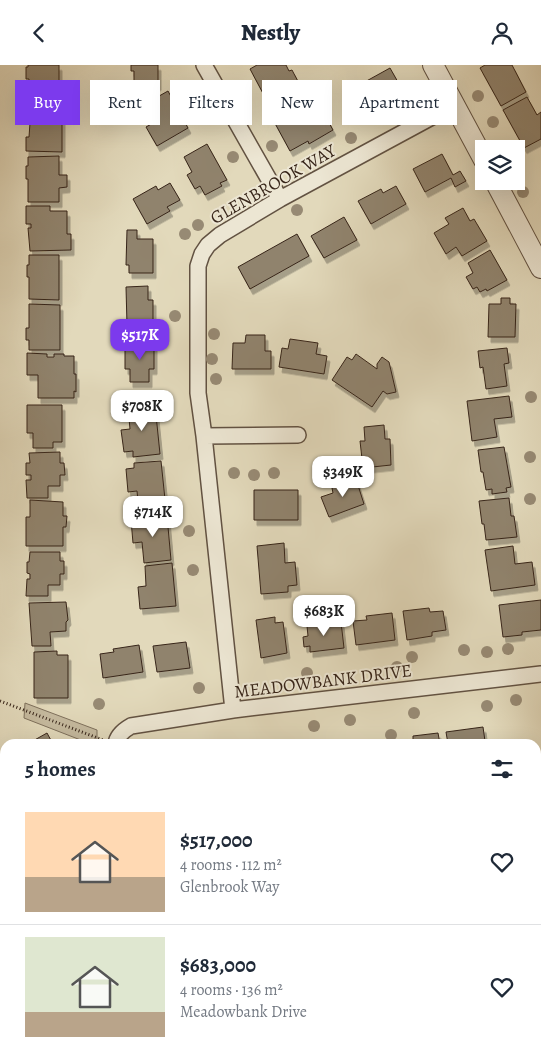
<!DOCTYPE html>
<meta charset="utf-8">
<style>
body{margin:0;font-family:Alegreya,serif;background:#f6f6f7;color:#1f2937;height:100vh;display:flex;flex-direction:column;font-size:19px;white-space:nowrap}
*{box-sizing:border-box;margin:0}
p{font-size:16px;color:#747a83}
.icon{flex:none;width:28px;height:28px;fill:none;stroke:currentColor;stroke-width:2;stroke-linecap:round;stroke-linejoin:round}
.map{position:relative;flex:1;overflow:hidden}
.side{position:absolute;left:0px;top:674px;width:541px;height:321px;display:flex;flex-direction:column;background:#fff;border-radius:15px 15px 0 0;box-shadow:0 5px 20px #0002}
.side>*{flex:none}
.guide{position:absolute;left:15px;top:15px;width:511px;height:45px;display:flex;gap:10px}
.buttons{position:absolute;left:475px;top:75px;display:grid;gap:10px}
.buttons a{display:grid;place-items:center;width:50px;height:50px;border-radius:0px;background:#fff;box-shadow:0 5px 20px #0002;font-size:25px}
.price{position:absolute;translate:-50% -42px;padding:0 11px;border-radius:10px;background:#fff;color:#222;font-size:16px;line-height:32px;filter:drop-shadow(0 1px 2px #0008)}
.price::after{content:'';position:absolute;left:50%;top:30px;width:15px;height:11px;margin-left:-8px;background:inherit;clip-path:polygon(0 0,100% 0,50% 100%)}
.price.active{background:#7c3aed;color:#fff}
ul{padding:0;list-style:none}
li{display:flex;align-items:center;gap:15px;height:125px;padding:0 25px}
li+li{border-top:1px solid #e0e1e3}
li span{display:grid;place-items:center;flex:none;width:140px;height:100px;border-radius:0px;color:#555}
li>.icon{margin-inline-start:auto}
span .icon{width:60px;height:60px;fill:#fffc;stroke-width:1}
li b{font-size:21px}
h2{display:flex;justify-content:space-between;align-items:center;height:60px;padding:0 25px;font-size:21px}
.pill{padding:0 18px;border-radius:0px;background:#fff;box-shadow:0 5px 20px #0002;font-size:18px;line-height:45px}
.pill.active{background:#7c3aed;color:#fff}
header{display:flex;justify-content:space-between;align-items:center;height:65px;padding:0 25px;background:#fff;font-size:22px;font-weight:800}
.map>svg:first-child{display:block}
</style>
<header><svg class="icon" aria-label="back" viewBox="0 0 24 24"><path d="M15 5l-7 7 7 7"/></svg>Nestly<svg class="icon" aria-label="person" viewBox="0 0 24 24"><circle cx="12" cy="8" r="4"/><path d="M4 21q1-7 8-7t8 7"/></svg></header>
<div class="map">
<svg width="541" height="994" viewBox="0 0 541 994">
<defs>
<filter id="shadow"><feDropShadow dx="3" dy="5.5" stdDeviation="0" flood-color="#0004"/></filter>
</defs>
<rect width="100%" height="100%" fill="#e2d9bb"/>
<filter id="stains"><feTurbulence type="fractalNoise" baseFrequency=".004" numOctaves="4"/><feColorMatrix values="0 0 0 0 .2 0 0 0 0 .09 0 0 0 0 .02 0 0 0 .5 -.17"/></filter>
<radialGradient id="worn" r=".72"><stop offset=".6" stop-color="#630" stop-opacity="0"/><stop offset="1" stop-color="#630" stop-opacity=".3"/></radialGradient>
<!-- green -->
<path fill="#c5ba9f" stroke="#7e705c" d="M25 638 97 665V679H91L24 653Z
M541 931V994H456L455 990H536V936Z"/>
<!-- building -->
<path fill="#90836d" stroke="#372519" filter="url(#shadow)" d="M28 0H59V37H28L29 14H26V2H28Z
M131 0H158V20H134V6H131Z
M257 0H286L289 6 292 5 302 24 295 29 297 34 273 47 250 4Z
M485 0H512L526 27 501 41 480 3Z
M390 3 403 26 365 47 352 24Z
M168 26 188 63 157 81 146 62 155 57 145 39Z
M314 30 333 65 309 79 308 76 290 86 271 51 292 40 298 53 302 51 300 47 307 43 303 36Z
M527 32 537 50 541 47V74L524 83 503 45Z
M52 43V49H62V87L26 86V72H29L30 58H32L33 44Z
M207 79 227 115 220 118 222 121 205 130 200 121 195 124 187 110 192 107 184 92Z
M442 89 453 110 460 106 466 116 455 122 451 113 425 127 413 104Z
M59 91V110H67V122L59 123V137H28V114H26V101H28V92Z
M170 118 180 135 167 142 170 146 147 159 133 134 156 121 158 125Z
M396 121 406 139 371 159 358 136 381 124 383 128Z
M26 141H50V146H67V169H71V185L30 186 28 163H31V159H26Z
M463 143 470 156 474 154 487 176 462 191 456 182 446 189 434 168 449 159 445 153Z
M344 152 357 175 324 193 311 171Z
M127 165H137V174H153V208H129V200H126Z
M297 169 309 191 250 224 238 202Z
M490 185 507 215 487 226 486 224 480 227 477 222 473 224 466 212 473 208 468 198Z
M29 190H59V235L29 234V212H27V200H29Z
M148 221V235H153V261L127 260 126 222Z
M501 233H510V239H516L515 272H488L489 239H501Z
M29 239 60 240V285H29V275H26V263H29Z
M246 270H265V286H271V304H232L233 278H245Z
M290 274 318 278 316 289 327 291 324 309 279 302 282 283 288 284Z
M125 278H154V304H149V317H130V304H125Z
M507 283 509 298 504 299 507 321 486 324 483 302 480 303 478 286Z
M27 288 47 289V292H54V289H64V291H74V309H76V327L74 326V333H38V310H27Z
M356 289 377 304V299L382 292 389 297 396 327 387 329 383 326 372 342 332 315 347 292 352 295Z
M509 331 512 352 494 354 497 372 472 376 467 336Z
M27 340H62V377H53V383H33V368H27Z
M155 340 160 389 133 392V386L124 387 121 365 130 364 128 343Z
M384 360 385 374H390L391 400 363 403 360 376H365L364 362Z
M504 382 511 422 506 423 507 427 492 429V424L486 425 483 407H481L478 385Z
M60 387V398H64L65 410H60V421H48V433H27L26 415H31V410H26V398H30L29 388Z
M161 396 166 444 139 447 137 426 128 427 126 404 134 403V398Z
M346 414 347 418 356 414 364 439 329 452 321 432 333 428 332 423 341 420V416Z
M254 425H298V455H254Z
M509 433 511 451H514L517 472 486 475 484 459H482L479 436Z
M30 435 63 437V451H67L66 462H63V481H26V452H30Z
M167 451 171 495 144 498 142 477 133 478 131 455Z
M284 478 285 498 295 497 297 520 288 521V527L261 529 257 481Z
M513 481 515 499 532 497 535 520 491 526 485 485Z
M30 487H60V496H64V509H60V520H48V531H26L27 514H30V509L27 508V497H29Z
M172 498 176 541 140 544 138 522 146 521 145 501Z
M541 535V565L522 567V570L503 572 499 540Z
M66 537 68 555 66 557V566L50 567 51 581H32L29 538Z
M429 543 430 547 443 546 446 565 432 567V571L407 575 403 546Z
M392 548 395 575 356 580 353 556 367 555 366 551Z
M275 552V558L283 557 287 588 261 593 256 555Z
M341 557 344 583 310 587V581L304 582 303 572 308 571 307 561Z
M186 577 190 603 157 607 153 581Z
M139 580 143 607 103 613 100 589 114 587 113 584Z
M57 586V590H68V633H34V587Z
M483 662 485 676 492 675 493 679H448L446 667Z
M47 668 53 679H30L31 677Z
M438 668 440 679H399V677L413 675V671Z"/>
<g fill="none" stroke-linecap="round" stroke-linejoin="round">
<!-- minor casing -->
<g stroke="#625242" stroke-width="18">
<path id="minor" d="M204 0 280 134
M204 371 298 370
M233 645 204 371 198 328V201L202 189 208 180 220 170 280 134 454 40
M116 679C117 670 124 665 131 661L233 645 541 609"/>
</g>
<!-- tertiary casing -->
<g stroke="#625242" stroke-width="22">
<path id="tertiary" d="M433 0 484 95
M495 116 541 203"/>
</g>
<!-- path -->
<path stroke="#372519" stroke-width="3" stroke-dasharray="1 2.5" stroke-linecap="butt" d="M0 636 103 675
M97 990H105
M146 994V990
M177 994H212"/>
<!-- minor -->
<use href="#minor" stroke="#ece6d3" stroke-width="15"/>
<!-- tertiary -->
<use href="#tertiary" stroke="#ece6d3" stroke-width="20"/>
</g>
<!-- trees -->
<g fill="#978a74">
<circle cx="478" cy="31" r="6"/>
<circle cx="407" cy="42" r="6"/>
<circle cx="388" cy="50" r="6"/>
<circle cx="493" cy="57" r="6"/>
<circle cx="351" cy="73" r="6"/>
<circle cx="272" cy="81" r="6"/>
<circle cx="233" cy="92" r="6"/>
<circle cx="523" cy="127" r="6"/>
<circle cx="297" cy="145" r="6"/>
<circle cx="198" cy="160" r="6"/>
<circle cx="185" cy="169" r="6"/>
<circle cx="175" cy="251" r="6"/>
<circle cx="214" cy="269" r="6"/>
<circle cx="212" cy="294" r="6"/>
<circle cx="216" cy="314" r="6"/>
<circle cx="531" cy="332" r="6"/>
<circle cx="530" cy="392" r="6"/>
<circle cx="234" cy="408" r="6"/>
<circle cx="274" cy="408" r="6"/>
<circle cx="254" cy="410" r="6"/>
<circle cx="530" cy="434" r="6"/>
<circle cx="189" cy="466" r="6"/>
<circle cx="193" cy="505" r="6"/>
<circle cx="508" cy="584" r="6"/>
<circle cx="464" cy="585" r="6"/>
<circle cx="487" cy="587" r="6"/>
<circle cx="412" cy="592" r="6"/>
<circle cx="397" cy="602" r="6"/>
<circle cx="307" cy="608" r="6"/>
<circle cx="199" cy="623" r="6"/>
<circle cx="516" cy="635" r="6"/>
<circle cx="99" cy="639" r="6"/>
<circle cx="487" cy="641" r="6"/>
<circle cx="414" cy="648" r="6"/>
<circle cx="350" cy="655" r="6"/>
<circle cx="314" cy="661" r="6"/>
<circle cx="391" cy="670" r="6"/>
</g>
<g text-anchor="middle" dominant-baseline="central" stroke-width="4" stroke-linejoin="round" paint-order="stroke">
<!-- street labels -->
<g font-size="18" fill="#372519" stroke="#ece6d3">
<text transform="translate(273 119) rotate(-30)">GLENBROOK WAY</text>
<text transform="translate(323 616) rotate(-7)">MEADOWBANK DRIVE</text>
</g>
</g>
<rect width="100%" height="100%" filter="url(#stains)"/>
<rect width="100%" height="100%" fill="url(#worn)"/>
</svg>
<div class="buttons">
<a><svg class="icon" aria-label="layers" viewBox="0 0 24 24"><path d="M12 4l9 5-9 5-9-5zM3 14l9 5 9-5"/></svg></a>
</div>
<b class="price active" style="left:140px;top:296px">$517K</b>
<b class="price" style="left:142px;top:367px">$708K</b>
<b class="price" style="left:343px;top:433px">$349K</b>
<b class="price" style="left:153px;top:473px">$714K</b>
<b class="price" style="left:324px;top:572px">$683K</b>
<div class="guide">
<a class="pill active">Buy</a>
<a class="pill">Rent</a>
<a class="pill">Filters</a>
<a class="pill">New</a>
<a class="pill">Apartment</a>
</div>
<section class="side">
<h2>5 homes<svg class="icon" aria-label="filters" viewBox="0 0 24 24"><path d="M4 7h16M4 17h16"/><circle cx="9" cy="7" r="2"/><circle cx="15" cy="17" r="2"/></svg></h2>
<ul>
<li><span style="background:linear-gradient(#ffd9b3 65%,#b9a48a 0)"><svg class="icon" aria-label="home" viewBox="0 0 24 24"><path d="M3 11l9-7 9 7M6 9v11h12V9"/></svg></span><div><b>$517,000</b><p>4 rooms · 112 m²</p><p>Glenbrook Way</p></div><svg class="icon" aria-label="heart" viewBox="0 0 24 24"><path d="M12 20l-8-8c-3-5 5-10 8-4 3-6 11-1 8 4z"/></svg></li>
<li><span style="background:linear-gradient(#dfe7d0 75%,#b9a48a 0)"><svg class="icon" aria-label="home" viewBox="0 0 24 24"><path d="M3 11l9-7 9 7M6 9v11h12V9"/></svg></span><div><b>$683,000</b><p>4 rooms · 136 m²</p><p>Meadowbank Drive</p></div><svg class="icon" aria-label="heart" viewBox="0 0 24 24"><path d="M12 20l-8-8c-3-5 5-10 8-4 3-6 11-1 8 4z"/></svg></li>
</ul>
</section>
</div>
